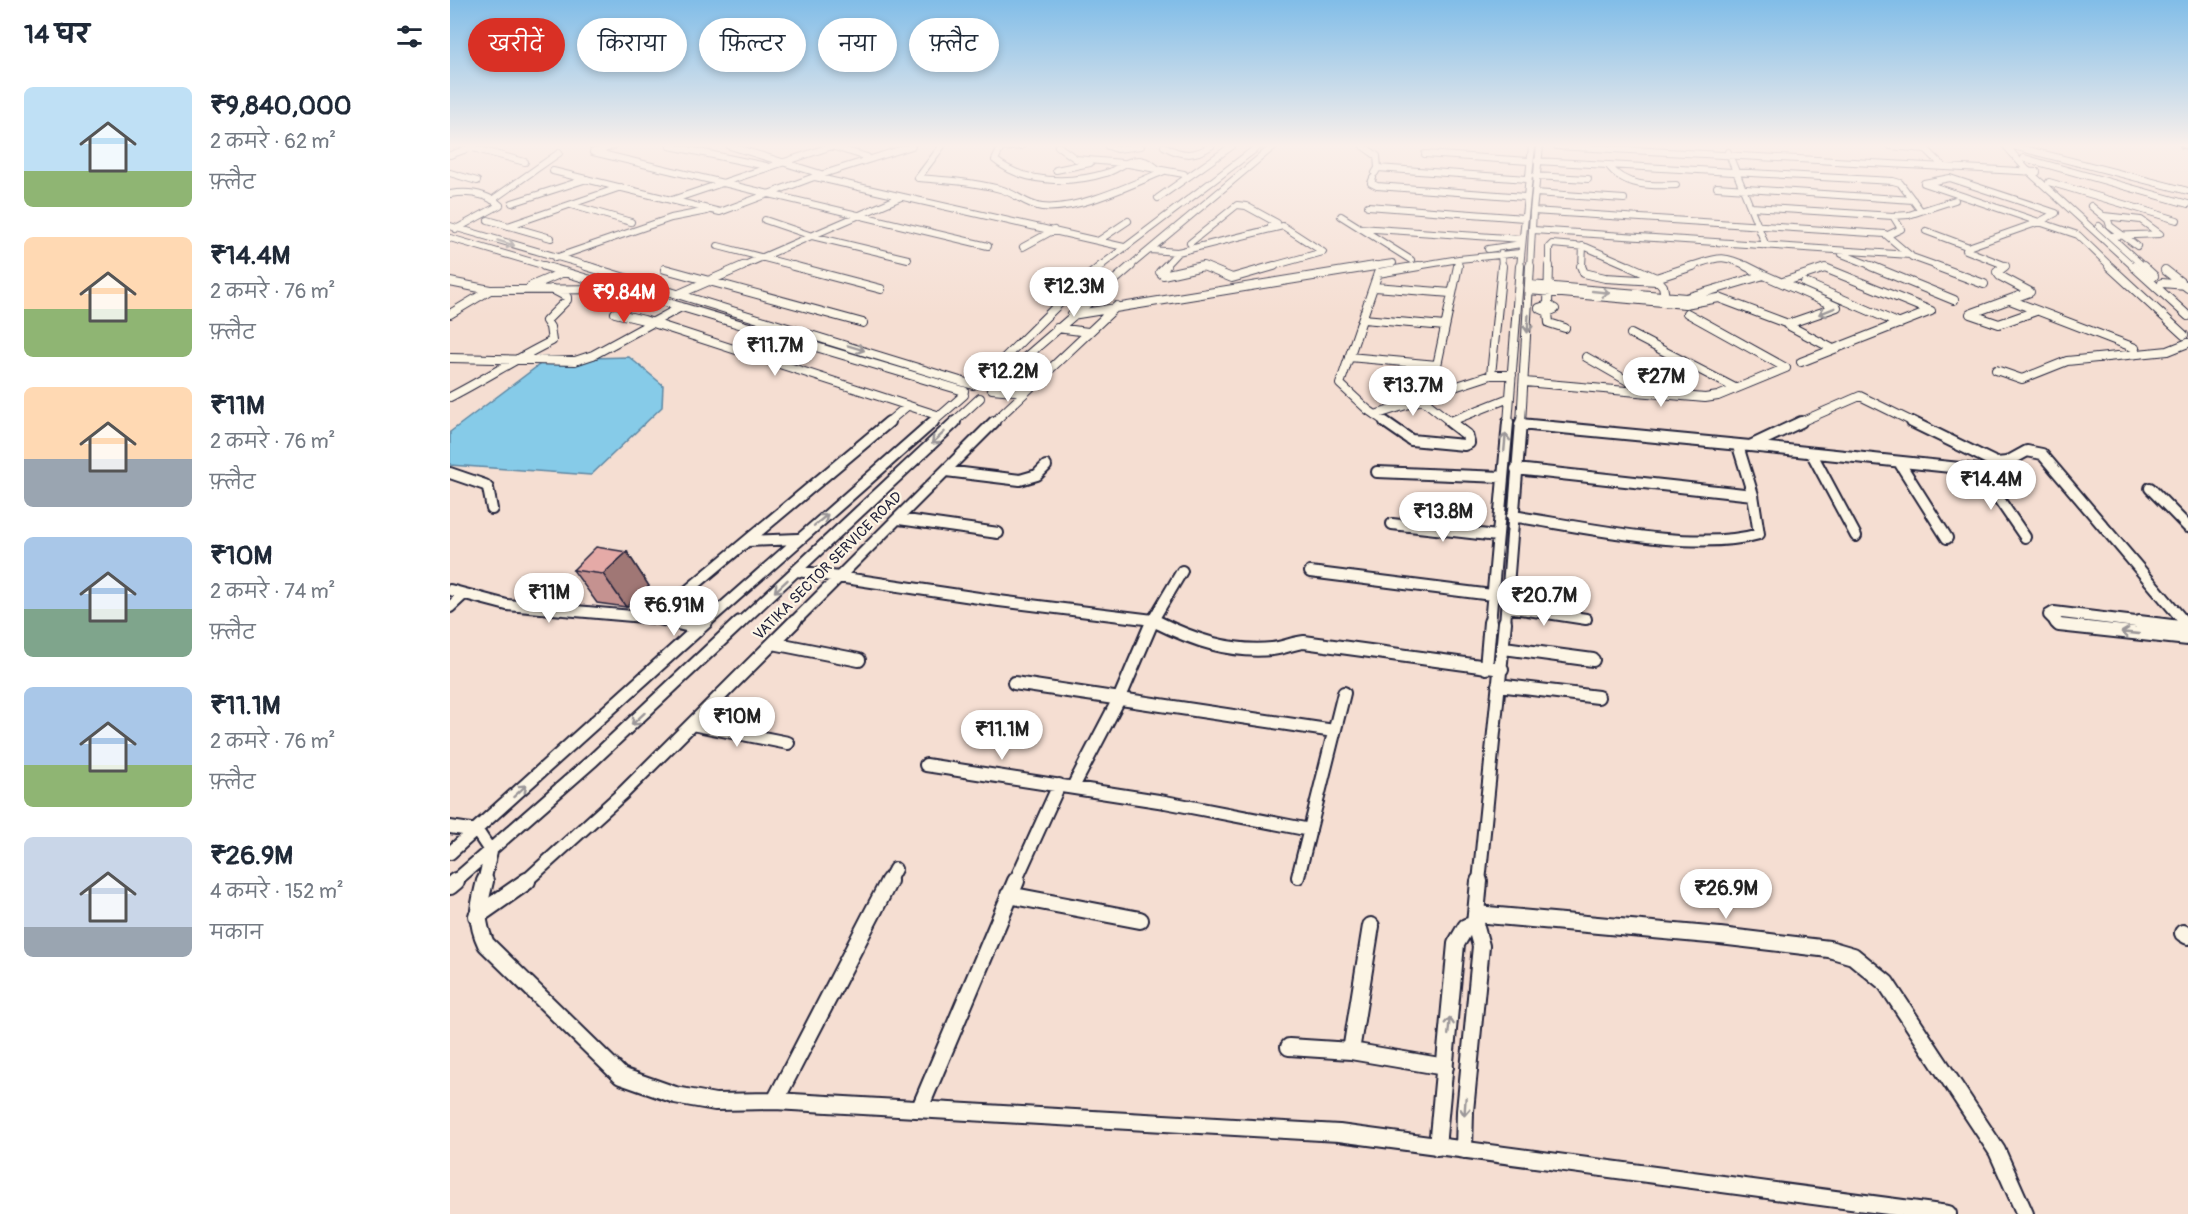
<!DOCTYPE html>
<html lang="hi">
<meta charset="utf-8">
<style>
body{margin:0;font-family:Pangolin,"Playpen Sans Deva",sans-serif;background:#f2f2f3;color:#1f2937;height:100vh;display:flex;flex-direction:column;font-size:22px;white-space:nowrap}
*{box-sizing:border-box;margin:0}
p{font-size:20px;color:#747a83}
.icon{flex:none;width:33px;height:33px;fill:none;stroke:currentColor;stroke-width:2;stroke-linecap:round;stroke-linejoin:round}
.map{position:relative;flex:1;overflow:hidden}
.sheet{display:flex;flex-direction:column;background:#fff;width:450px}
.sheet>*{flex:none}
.top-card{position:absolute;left:18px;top:18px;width:570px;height:54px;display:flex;gap:12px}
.price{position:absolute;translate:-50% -51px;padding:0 14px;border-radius:21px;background:#fff;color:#222;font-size:20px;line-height:39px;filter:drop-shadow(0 2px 3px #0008)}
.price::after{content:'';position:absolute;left:50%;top:36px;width:18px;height:14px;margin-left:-9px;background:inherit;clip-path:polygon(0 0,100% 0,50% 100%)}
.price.selected{background:#d93025;color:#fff}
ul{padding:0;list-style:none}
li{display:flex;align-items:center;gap:18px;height:150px;padding:0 24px}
li span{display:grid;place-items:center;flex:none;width:168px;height:120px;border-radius:9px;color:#555}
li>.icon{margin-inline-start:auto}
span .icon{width:72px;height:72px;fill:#fffc;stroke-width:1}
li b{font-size:26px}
h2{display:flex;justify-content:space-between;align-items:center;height:72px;padding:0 24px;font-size:26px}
.tag{padding:0 21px;border-radius:27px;background:#fff;box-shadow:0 3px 9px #0003;font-size:21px;line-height:54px}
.tag.selected{background:#d93025;color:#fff}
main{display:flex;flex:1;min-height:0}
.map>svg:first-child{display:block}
</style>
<main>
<section class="sheet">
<h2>14 घर<svg class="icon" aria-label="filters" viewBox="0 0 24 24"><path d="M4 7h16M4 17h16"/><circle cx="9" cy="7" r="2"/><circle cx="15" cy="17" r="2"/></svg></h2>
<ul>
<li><span style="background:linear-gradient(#bfe0f5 70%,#8fb573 0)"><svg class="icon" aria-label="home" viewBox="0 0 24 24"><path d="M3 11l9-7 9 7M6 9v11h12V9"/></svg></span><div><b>₹9,840,000</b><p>2 कमरे · 62 m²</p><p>फ़्लैट</p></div></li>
<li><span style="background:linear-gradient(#ffd9b3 60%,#8fb573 0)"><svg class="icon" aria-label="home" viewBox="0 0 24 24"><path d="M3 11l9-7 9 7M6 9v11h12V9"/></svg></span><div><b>₹14.4M</b><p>2 कमरे · 76 m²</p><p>फ़्लैट</p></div></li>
<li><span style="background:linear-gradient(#ffd9b3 60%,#9aa5b1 0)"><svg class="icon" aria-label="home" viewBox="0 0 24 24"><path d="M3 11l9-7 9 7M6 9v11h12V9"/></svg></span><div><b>₹11M</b><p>2 कमरे · 76 m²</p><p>फ़्लैट</p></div></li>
<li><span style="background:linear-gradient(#a9c7e8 60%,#7fa58c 0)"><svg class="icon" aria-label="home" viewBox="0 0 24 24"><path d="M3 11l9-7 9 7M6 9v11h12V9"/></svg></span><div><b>₹10M</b><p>2 कमरे · 74 m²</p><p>फ़्लैट</p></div></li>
<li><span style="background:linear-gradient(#a9c7e8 65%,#8fb573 0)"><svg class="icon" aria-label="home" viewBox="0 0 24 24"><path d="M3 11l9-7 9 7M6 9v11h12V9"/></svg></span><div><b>₹11.1M</b><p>2 कमरे · 76 m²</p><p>फ़्लैट</p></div></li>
<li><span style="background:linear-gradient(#c9d6e8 75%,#9aa5b1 0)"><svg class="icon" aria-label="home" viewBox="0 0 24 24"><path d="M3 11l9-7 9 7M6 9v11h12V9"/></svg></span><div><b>₹26.9M</b><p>4 कमरे · 152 m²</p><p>मकान</p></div></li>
</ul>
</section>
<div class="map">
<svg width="1738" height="1214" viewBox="0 0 1738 1214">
<rect width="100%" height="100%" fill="#f5ded2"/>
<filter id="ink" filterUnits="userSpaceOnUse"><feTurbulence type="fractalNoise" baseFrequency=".0167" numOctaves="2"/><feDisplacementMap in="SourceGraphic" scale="12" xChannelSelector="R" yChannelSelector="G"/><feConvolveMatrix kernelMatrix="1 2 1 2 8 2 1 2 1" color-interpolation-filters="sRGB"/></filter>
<g filter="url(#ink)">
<!-- water -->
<path fill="#86cbe8" stroke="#5e87a3" stroke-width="1.5" d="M179 357 213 385 212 407 141 475 0 465V432L97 359Z"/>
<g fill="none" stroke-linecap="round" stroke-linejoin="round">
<!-- minor-far4 casing -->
<g stroke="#22223b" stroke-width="8">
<path id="minor-far4" d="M220 146 316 166
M280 146 371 174
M381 146 417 157
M492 146 468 178C496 180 523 182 550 189 565 193 576 205 592 207 627 211 681 185 714 171
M552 146 545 160C574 184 621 184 656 173 668 170 677 159 690 160 698 161 704 166 710 171
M608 146 626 159 673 163 734 174 717 171
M658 146 667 149 691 146
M714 146C731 156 744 157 761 146
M913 146 927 156 928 168 925 173
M1107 146 1587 172
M1441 146 1476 149 1494 167
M1556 146 1576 169 1684 267
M1563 146 1738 191
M19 147 75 162
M550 148 571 146
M146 151 163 146
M143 152 538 246
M1278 152 1316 246
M975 154 1079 161
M0 155 25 146
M1574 158 1738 204
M1087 161 1158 165C1174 187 1201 186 1226 185
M1158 165 1443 181 1450 183 1471 211 1459 215 1443 216 1301 207
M928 168 1077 179
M606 170 640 163
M103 171 270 212 364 177 462 146
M0 173 27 181
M1085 176 1138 179
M365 177 674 247
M923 178 921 183 927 186 1075 197
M1500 178 1606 213 1589 222 1474 183Z
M1599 182 1727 220
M1267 187 1463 200
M1085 193 1174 199
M0 194C18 191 35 193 50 205L6 229
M708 198 782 146
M42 200 109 153
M222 200 382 146
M62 203 137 179
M121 205 181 222
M918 206 1074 218
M1641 206 1658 220 1660 226 1687 246
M1083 211 1435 234 1462 257 1490 267
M1471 211 1505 200
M891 216 961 260
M1654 216 1691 220 1710 234 1661 236
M38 220 101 238
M315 220 362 236 458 259
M1589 222 1628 235 1661 267
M0 226 142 267
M58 226 171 187
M1649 226 1694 267
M910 228 1071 239
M1083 230 1460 255
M1476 231 1519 247
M1438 235 1451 229 1443 216
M0 238 99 267
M648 241 678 221
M740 243 787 205 796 206 827 223 821 226
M268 246 349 267
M573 247 604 230
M1038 249 1071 244
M700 250 728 252
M728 252 833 226 873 252 819 267
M1051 254 1052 267
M1392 254 1425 267
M105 258 221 218 257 211
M290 267 451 197
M649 267 809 146
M679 267 824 146
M714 267 728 252
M747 267H756
M915 267 943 263
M961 267 1009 259 1070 253
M1007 267 1009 259
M1070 267 1082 146
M1080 267 1083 211 1090 146
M1099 267V247L1102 244 1136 247 1182 267
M1132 267 1133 246
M1238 267C1268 258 1270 253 1299 267
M1553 267 1554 265 1516 250 1521 246 1589 222"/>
</g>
<!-- minor-far3 casing -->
<g stroke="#22223b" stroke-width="10">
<path id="minor-far3" d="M94 266 514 391
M136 266 523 385
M343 266 431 289
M716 266 710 272 713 275 753 266 782 278 824 266
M1008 266 982 389 992 391 1041 375H1062
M1131 266 1134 273 1155 278 1207 281
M1179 266 1206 278
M1296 266 1314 275
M1421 266 1504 300
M1486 266 1534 284
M1555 266 1547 272 1550 276 1580 292 1520 314 1549 324 1586 311
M1659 266 1734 335
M1683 266 1738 316
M1693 266 1704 276
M215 269 413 323
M1715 270 1738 288
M0 282 40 290 0 314
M1333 282 1375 268 1481 311 1351 362
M1355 283 1450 324
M1712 283 1736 285
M81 286 114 272
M925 287 1001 293
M40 290 161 289
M1079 290 1235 304 1269 298 1338 324 1387 307 1314 275 1236 298 1080 285
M229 294 293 266
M1560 300 1685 348
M1216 302 1213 286 1206 278 1243 266
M1098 305 1099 266
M1098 305 1105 309 1098 312 1089 308Z
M1098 312 1099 323 1115 328
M165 313 194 320 490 416
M622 315 925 266
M913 319 995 326
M1336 324 1383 349
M607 328 638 332
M1181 334 1285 388
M899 357 987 365
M1136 357 1197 392
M0 358 125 361 143 355 231 307
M1546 370 1572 379 1617 361 1718 351 1738 343
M1041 375 1052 266
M1075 382 1255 398 1268 396 1336 368 1237 313
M528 384 629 284 651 266
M539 385 542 389 575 392
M541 387 681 266
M0 397C35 379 67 358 102 341L100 327 96 321 117 300V297L102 289
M973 400 1002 423
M928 414 978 398
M1001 421 1059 398
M437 423 456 407
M482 423 514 395
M503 423 530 398
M543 423 667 306
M937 423 918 410 890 384 928 273 969 266
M1058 423 1070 266
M1071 423 1080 266
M1348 423 1410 396 1465 423"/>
</g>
<!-- minor-far2 casing -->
<g stroke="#22223b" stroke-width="14">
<path id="minor-far2" d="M935 422 961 440 1014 445 1019 443 1017 435 1000 422
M1462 422 1546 463 1557 462 1577 451 1592 454 1736 624
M1070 424 1300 446 1351 422
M1300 446 1529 470H1538L1550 464
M1362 454 1406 536
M1449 462 1497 538
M1066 469 1303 495 1288 446
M1529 470 1575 537
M496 471 570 480 587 475 596 466
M927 472 1052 477
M0 473 35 485 38 488 42 509
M1700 488 1738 527
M1062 516C1130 526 1244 553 1309 534L1303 495
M449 519 548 533
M942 524 1047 536
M297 541 348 539
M348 571 549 601 703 620 732 571
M860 572 1042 595
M0 590 57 605 205 618 230 624
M0 607 14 594
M1057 607 1136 619
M205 618 439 422
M254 624 483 422
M289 624 505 422
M342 624 544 422
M701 624 703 620 710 624
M1040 624 1058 422
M1055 624 1071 422
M1608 624 1599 615 1604 612 1702 624"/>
</g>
<!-- minor-far1 casing -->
<g stroke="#22223b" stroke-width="16">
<path id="minor-far1" d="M223 622 249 628
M707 622C743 640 781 653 822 649 833 648 843 643 854 642L1052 669
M1606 622 1609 625 1738 639
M1689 622 1738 628
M1735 622 1738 626
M323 643 409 660
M1054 648 1143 660
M1036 668 1040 622
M564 683 884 731
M1048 685 1148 697
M242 724 338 743
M476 765 715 802 860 830
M623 787 670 697 702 622
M0 827 27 831
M27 831 41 852 34 882
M0 853 256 622
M848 877 894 693
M4 882 143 760 290 622
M75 882 173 793 344 622
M438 882 445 869
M565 882 609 785
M1029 882 1055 622"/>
</g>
<!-- minor casing -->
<g stroke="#22223b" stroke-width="20">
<path id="minor" d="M35 881C29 907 24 918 36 944L171 1076 225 1095 265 1102 325 1101 889 1133 1498 1214
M1029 881 1026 914 1270 936 1379 949 1403 956 1436 983 1547 1151 1575 1214
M0 886 6 881
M559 895 690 920
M27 916 77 881
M1733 933 1738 936
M839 1047 901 1051 995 1067
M901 1051 921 926
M325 1101 439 881
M470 1108 566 881
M987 1147 1006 944 1016 927 1025 924
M1014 1150 1015 1111 1031 946 1025 924 1026 914"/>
</g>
<!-- tertiary casing -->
<g stroke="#22223b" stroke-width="4">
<path id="tertiary" d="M1731 146H1738V148L1732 147Z"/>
</g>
<!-- minor-far4 -->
<use href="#minor-far4" stroke="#fcf5e5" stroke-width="6"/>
<!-- minor-far3 -->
<use href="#minor-far3" stroke="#fcf5e5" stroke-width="8"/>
<!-- minor-far2 -->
<use href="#minor-far2" stroke="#fcf5e5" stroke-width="10"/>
<!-- minor-far1 -->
<use href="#minor-far1" stroke="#fcf5e5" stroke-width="12"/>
<!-- minor -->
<use href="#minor" stroke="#fcf5e5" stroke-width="16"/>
<!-- tertiary -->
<use href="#tertiary" fill="#fcf5e5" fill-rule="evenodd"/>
</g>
<!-- wall -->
<path fill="#c59290" stroke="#22223b" stroke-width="1.5" d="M177 552 199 586 176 607 147 603 123 570Z"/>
<!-- shaded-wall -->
<path fill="#a07775" stroke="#22223b" stroke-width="1.5" d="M177 552 199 586 176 607 153 574Z"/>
<!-- building -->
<path fill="#e5aaa7" stroke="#22223b" stroke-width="1.5" d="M146 547 177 552 153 574 123 570Z"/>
<!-- one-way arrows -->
<defs><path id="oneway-shaft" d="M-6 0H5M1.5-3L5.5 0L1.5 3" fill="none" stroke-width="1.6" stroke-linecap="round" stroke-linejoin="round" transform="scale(1.5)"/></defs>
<g stroke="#9a9698">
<use href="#oneway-shaft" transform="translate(56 243) rotate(17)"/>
<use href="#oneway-shaft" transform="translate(1151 292) rotate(6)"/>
<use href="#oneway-shaft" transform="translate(1377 311) rotate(158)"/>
<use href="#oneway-shaft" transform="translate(1078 324) rotate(93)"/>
<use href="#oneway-shaft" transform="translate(406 348) rotate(17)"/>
<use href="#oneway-shaft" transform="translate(488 438) rotate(137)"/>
<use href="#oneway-shaft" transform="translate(1055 442) rotate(-85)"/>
<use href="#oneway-shaft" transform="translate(371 520) rotate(-39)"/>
<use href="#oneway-shaft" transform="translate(331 586) rotate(137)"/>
<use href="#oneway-shaft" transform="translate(1680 633) rotate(-174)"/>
<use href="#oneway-shaft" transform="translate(188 719) rotate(137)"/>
<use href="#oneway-shaft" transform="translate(70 791) rotate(-42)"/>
<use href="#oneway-shaft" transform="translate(999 1026) rotate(-85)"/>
<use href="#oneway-shaft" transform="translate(1015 1107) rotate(94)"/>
</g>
</g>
<!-- sky -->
<linearGradient id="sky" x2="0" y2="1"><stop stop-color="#81bde8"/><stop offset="0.46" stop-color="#faf0eb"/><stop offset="1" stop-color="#faf0eb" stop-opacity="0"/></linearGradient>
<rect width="1738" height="316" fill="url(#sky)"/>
<g text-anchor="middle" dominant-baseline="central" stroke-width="4.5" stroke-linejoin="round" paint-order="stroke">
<!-- street labels -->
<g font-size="15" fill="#22223b" stroke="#fcf5e5">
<text transform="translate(378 566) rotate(-45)">VATIKA SECTOR SERVICE ROAD</text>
</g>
</g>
</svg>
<b class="price" style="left:624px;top:318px">₹12.3M</b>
<b class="price selected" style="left:174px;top:324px">₹9.84M</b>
<b class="price" style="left:325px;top:377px">₹11.7M</b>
<b class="price" style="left:558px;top:403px">₹12.2M</b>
<b class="price" style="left:1211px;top:408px">₹27M</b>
<b class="price" style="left:963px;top:417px">₹13.7M</b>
<b class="price" style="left:1541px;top:511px">₹14.4M</b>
<b class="price" style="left:993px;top:543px">₹13.8M</b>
<b class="price" style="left:99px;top:624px">₹11M</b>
<b class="price" style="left:1094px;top:627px">₹20.7M</b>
<b class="price" style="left:224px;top:637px">₹6.91M</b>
<b class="price" style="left:287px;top:748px">₹10M</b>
<b class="price" style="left:552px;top:761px">₹11.1M</b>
<b class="price" style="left:1276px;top:920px">₹26.9M</b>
<div class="top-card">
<a class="tag selected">खरीदें</a>
<a class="tag">किराया</a>
<a class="tag">फ़िल्टर</a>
<a class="tag">नया</a>
<a class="tag">फ़्लैट</a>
</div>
</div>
</main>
